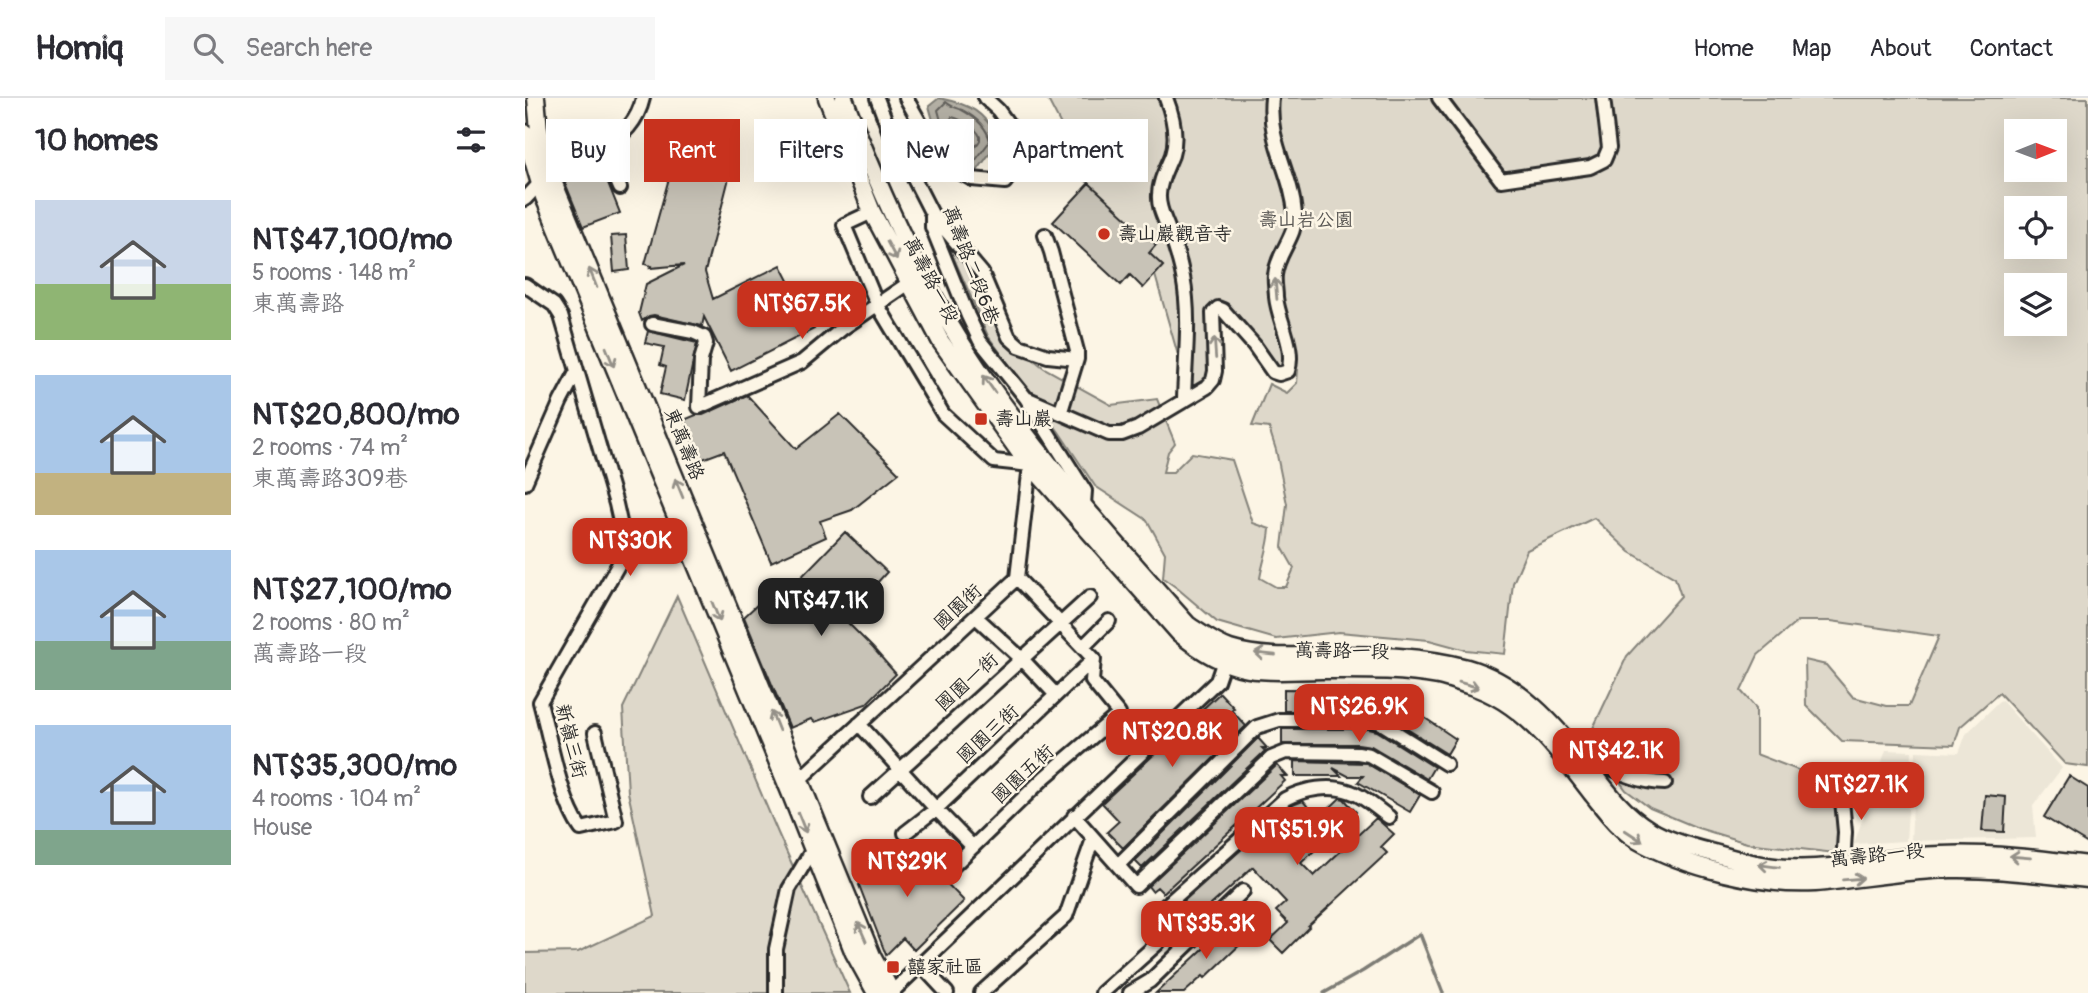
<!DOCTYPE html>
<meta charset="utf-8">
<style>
body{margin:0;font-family:Pangolin,"LXGW WenKai TC",sans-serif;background:#f7f7f7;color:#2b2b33;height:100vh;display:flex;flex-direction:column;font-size:26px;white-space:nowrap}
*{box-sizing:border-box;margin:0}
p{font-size:23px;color:#7c7c81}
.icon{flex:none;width:38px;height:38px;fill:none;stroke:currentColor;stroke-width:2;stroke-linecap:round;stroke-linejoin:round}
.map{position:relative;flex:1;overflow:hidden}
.sheet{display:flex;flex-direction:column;background:#fff;width:525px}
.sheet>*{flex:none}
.top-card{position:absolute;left:21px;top:21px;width:665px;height:63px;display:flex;gap:14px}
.needle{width:46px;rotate:89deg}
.tools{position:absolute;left:1479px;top:21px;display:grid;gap:14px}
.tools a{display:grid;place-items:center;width:63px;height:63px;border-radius:0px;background:#fff;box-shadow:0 7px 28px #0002;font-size:35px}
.price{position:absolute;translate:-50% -60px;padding:0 16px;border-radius:14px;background:#c8321e;color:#fff;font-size:23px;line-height:46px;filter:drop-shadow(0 2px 4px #0008)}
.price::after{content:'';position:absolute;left:50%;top:42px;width:21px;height:16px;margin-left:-10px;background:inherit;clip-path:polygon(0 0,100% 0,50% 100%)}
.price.selected{background:#222;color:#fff}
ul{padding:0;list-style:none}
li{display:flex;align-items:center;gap:21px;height:175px;padding:0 35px}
li span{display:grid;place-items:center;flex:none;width:196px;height:140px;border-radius:0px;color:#555}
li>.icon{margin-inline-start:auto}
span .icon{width:84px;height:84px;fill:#fffc;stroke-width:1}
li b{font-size:30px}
h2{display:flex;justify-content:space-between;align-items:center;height:84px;padding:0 35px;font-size:30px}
.chip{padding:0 24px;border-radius:0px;background:#fff;box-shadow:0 7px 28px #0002;font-size:24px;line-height:63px}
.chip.selected{background:#c8321e;color:#fff}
header{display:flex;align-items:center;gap:42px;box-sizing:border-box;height:98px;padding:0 35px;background:#fff;border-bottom:2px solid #e1e1e2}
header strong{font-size:33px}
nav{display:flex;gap:38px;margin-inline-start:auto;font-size:24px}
.search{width:490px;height:63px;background:#f7f7f7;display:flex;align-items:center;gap:18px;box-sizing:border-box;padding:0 24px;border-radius:0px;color:#7c7c81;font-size:26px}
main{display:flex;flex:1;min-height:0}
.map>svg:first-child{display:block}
</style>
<header>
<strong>Homiq</strong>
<div class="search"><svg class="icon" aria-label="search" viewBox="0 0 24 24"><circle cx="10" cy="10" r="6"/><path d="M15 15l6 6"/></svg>Search here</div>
<nav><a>Home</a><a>Map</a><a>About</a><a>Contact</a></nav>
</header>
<main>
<section class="sheet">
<h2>10 homes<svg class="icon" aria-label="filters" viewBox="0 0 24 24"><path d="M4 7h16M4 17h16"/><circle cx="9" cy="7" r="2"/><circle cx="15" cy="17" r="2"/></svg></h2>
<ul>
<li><span style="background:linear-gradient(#c9d6e8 60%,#8fb573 0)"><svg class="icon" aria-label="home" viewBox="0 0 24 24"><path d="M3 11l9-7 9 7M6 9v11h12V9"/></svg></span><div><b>NT$47,100/mo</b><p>5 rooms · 148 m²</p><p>東萬壽路</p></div></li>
<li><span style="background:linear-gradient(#a9c7e8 70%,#c2b280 0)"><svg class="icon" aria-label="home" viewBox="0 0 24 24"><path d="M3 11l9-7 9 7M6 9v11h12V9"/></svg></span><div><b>NT$20,800/mo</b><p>2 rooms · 74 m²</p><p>東萬壽路309巷</p></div></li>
<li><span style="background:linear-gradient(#a9c7e8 65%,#7fa58c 0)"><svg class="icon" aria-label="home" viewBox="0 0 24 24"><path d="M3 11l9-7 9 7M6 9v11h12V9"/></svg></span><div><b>NT$27,100/mo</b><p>2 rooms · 80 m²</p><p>萬壽路一段</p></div></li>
<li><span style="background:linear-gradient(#a9c7e8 75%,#7fa58c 0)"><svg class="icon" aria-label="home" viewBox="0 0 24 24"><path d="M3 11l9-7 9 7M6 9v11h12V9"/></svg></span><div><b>NT$35,300/mo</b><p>4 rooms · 104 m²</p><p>House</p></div></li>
</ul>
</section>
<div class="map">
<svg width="1563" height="895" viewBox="0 0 1563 895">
<rect width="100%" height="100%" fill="#fcf5e5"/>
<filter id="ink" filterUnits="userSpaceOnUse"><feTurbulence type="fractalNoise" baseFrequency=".0143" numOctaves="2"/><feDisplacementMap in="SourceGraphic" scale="14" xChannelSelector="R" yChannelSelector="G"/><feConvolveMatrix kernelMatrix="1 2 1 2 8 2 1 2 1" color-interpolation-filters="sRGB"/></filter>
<g filter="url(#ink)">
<!-- built -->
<path fill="#ece6d7" d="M1476 602 1537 670 1508 708 1511 740 1386 743 1391 653 1434 655 1441 636Z
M1361 652 1387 653 1381 743 1329 746Z"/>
<!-- green -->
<path fill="#ded8ca" stroke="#84827a" stroke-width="2" fill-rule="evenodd" d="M522 0H1563V669L1540 666 1474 595 1435 629 1429 647 1317 643 1281 607 1280 562 1301 567 1328 599 1362 608H1384L1414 538 1306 523H1273L1233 557 1216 593 1231 610V656L1299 682 1311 707 1317 738 1310 755 1222 745 1173 730 1125 710 1101 692 1063 641 1102 558 1156 498 1150 480 1105 454 1069 420 1002 452 988 485 980 556 941 552 904 542 814 534 751 541 692 524 652 490 638 480 640 455 622 422 570 388 534 334 463 238 423 147 433 153 483 241 519 270 586 307 632 301 650 345 643 354 638 374H648L667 355 707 362 728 425 745 431C744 448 738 463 735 480L751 489H761L769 470 757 449 762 406 751 352 744 330 727 328 744 286 762 295 772 285 773 272 763 273 754 276 693 210 690 273 665 299 630 177 638 168 624 155 564 85 520 58 548 50ZM1491 33H1530V72H1491ZM1491 110H1530V149H1491ZM1491 187H1530V226H1491Z
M152 498 253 735 325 895H0V855L53 854 130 818 103 694 98 610Z"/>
<!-- water -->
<path fill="#b4b0a5" stroke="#7d7b74" stroke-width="2" d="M414 0C447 7 457 13 475 41L452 73 430 64 411 33 404 8Z"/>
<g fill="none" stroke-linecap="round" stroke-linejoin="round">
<!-- shore -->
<path stroke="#62605c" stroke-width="2" d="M421 4C426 9 430 9 437 12 450 19 462 30 465 43L450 63C428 58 418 33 413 12Z
M427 19C435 21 457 32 455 42 455 43 448 52 447 52L440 50 425 26V22Z"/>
<!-- stream -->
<path stroke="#7d7b74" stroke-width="3.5" d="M799 895 838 873 895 836 918 895"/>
</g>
<!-- building -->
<path fill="#c8c3b7" stroke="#2b2b2b" stroke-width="2" d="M73 60 95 115 58 129 36 75Z
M148 66 204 80 180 174 188 201 256 167 289 231 206 273 179 219 177 228 129 217 124 218 117 223 114 215 121 186 159 167 125 170 126 168 120 166Z
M564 85 631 147 624 155 638 168 618 190 605 177 596 187 528 124Z
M101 137 104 172 89 174 86 138Z
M123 233 172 245 160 302 135 296 141 269 135 267 139 249 120 245Z
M222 297 271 351 315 316 374 375 327 412 295 423 301 439 246 464 199 353 175 362 159 322 171 317H178Z
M320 434 362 474 319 521 348 550 371 576 341 606 290 624 286 621 265 630 219 519 249 491 256 500Z
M759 591 843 592V613H759Z
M695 595 709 610 706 612 721 628 598 750 582 734 594 723 577 705Z
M863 595 931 641 922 656 861 618 850 614Z
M757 631H844L852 633 909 669 902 681 846 648 833 646H757Z
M733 640 742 650H737L740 653 617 770 610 763Z
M770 663 841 665 895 697 885 714 833 684 838 678H823L808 670 816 678H770Z
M752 667 762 678H756L760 683 638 795 632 789 627 793 623 788Z
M1544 678 1563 690V746L1519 719Z
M1460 697 1481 699 1479 734 1457 733Z
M815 700 819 701 831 714 776 765 789 778 851 720 869 736 856 749 862 755 783 828 784 829 758 855 745 842 763 825 751 813 761 804 728 769 665 826 651 810 765 708 778 703 793 721Z
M379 744H382L439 803 389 852 378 840 361 857 334 787Z
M707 824 722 840 680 880 678 878 659 895H631Z"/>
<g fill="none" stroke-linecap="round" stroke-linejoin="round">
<!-- minor casing -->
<g stroke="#2b2b2b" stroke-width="18">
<path id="minor" d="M352 0 364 32 407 116V129L443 218 455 243 501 300 560 393 559 406 554 411
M381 0 417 64 447 81 480 84 502 52 473 12 460 0
M641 0C648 18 653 38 647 57 642 70 634 83 634 97 633 110 640 121 644 133 650 148 655 163 658 179 666 220 660 261 659 302
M914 0 976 82 1065 69 1079 62 1084 50 1078 0
M77 48 95 90
M14 57 77 48C98 40 113 22 118 0
M0 101 19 81
M347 114 319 127 352 206 418 316 469 363 505 367
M407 116 457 175 484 239 494 248 523 258 552 261
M520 137 526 154 552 253V261L536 313
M0 187 29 207 36 218 91 406 99 442 96 462 15 604C25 640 35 702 56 731L91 723 70 635
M127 226 168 234 179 239 181 245 176 262 174 309 277 264 318 230 384 185
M501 300 584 336H597L613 330 682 289 688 282 690 273 688 215 693 210 698 212 729 247 748 274 754 276 763 273C771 250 753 222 751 199 751 192 749 184 750 177 752 155 772 138 770 116 767 75 742 44 747 0
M0 385 36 303 52 273
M451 519 497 561 531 597
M558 549 584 523
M334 626 411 711 448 749
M1055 655C1082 668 1110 685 1140 685
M1315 681 1320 734 1318 768
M274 682 492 480 505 367 509 364
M345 699 565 499
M549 718 611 788 746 660 761 654 833 655 844 657 907 694
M380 735 411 711 569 561
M593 767 732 629 754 622H845L856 625 921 666
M424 772 520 679 594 616 567 583 569 561 492 480
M396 867 422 895
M251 895V851L264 791 288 751
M366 895 692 583 701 557
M456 895 541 818 568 741
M577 895 633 845 638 810 760 701C779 691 805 686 826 694 839 698 852 711 864 719
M605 895 625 883 718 793"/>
</g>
<!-- major casing -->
<g stroke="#2b2b2b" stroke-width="21">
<path id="major" d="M11 0 14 32 25 76 348 860 367 895
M302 0 347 114 416 244 496 356 654 535C674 552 696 566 723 571 747 575 773 572 797 572 835 572 876 571 913 578 923 580 933 584 943 587 998 603 1035 654 1068 697 1081 713 1094 731 1112 742 1159 769 1236 788 1290 785 1335 781 1381 772 1426 771 1472 770 1518 777 1563 781
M319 0C357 99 401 198 463 285 523 371 594 449 663 527 677 536 690 546 705 551 737 561 772 558 805 557 850 557 898 558 942 570 994 585 1030 627 1063 668 1081 692 1099 717 1125 732 1143 743 1165 749 1185 754 1210 761 1236 769 1262 770 1314 773 1364 758 1415 757 1465 755 1514 761 1563 767
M0 35 19 99 265 694 329 855 351 895"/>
</g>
<!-- minor -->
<use href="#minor" stroke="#fcf5e5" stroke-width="12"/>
<!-- major -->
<use href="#major" stroke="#fcf5e5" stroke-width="16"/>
</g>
<!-- one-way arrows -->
<defs><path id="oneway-shaft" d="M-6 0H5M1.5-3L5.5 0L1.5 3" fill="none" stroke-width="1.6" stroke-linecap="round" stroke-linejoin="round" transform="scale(1.75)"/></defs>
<g stroke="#949088">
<use href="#oneway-shaft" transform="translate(367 153) rotate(62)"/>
<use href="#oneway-shaft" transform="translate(68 180) rotate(-112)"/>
<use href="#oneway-shaft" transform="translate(751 191) rotate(-95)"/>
<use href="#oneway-shaft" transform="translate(690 250) rotate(-94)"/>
<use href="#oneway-shaft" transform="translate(85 259) rotate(68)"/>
<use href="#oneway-shaft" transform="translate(464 286) rotate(-125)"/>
<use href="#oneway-shaft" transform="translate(154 390) rotate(-112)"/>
<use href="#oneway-shaft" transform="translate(191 514) rotate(68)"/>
<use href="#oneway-shaft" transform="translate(740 556) rotate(-174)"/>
<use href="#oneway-shaft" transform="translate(944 587) rotate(16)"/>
<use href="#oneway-shaft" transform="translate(250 623) rotate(-112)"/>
<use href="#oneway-shaft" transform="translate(277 725) rotate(68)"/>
<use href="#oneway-shaft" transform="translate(1109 738) rotate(33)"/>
<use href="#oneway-shaft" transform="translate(1495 759) rotate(-175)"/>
<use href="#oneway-shaft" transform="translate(1244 768) rotate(-172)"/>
<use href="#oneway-shaft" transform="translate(1328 781) rotate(-5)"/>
<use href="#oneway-shaft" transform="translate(337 834) rotate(-113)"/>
</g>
</g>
<!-- markers -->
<g fill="#c8321e" stroke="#fcf5e5" stroke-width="2.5">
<circle cx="579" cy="136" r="7"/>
<rect x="449" y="314" width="14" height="14" rx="3.5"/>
<rect x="361" y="862" width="14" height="14" rx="3.5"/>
</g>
<g text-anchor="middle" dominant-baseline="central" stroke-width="5" stroke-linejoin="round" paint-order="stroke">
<!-- park labels -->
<g font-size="19" fill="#585653" stroke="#fcf5e5">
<text x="781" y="122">壽山岩公園</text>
</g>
<!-- poi labels -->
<g font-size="19" fill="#2b2b2b" stroke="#fcf5e5" text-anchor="start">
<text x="593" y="136">壽山巖觀音寺</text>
<text x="470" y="321">壽山巖</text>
<text x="382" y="869">囍家社區</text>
</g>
<!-- street labels -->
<g font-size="19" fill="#2b2b2b" stroke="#fcf5e5">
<text transform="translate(446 167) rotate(69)">萬壽路二段6巷</text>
<text transform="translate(406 182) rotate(62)">萬壽路一段</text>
<text transform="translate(159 346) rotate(68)">東萬壽路</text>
<text transform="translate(433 509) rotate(-43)">國園街</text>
<text transform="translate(817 553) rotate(1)">萬壽路一段</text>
<text transform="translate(442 584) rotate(-42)">國園一街</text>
<text transform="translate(463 636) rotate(-43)">國園三街</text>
<text transform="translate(46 643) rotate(76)">新嶺三街</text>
<text transform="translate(498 676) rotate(-43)">國園五街</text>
<text transform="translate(1352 757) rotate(-6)">萬壽路一段</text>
</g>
</g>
</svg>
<div class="tools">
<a><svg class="needle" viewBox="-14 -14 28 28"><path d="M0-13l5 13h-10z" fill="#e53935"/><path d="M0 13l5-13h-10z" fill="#7c7c81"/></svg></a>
<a><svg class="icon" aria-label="locate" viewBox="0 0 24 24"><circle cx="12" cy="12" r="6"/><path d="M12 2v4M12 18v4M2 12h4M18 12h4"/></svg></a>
<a><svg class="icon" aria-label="layers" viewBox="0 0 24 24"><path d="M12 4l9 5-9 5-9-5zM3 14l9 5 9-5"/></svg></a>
</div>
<b class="price" style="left:277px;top:243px">NT$67.5K</b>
<b class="price" style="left:105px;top:480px">NT$30K</b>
<b class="price selected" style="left:296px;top:540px">NT$47.1K</b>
<b class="price" style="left:834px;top:646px">NT$26.9K</b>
<b class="price" style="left:647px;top:671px">NT$20.8K</b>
<b class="price" style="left:1091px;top:690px">NT$42.1K</b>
<b class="price" style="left:1336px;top:724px">NT$27.1K</b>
<b class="price" style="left:772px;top:769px">NT$51.9K</b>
<b class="price" style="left:382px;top:801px">NT$29K</b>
<b class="price" style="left:681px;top:863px">NT$35.3K</b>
<div class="top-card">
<a class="chip">Buy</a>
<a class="chip selected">Rent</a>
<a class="chip">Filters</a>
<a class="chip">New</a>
<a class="chip">Apartment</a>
</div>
</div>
</main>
